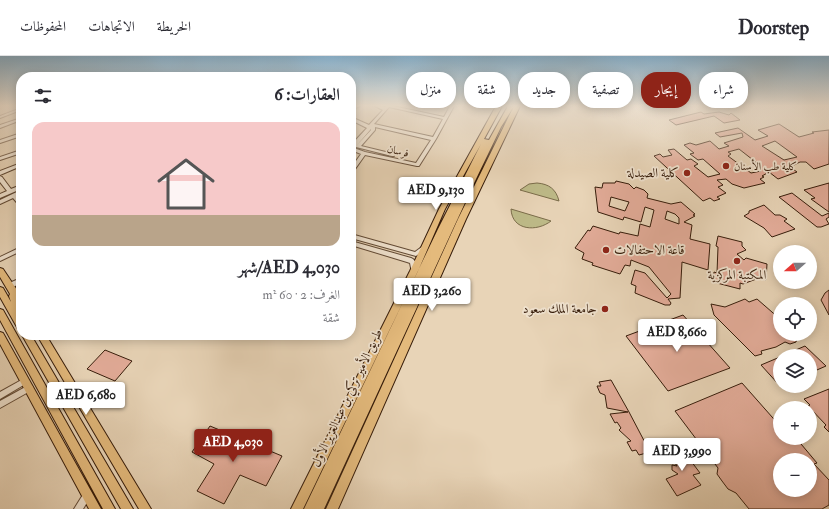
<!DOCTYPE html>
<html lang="ar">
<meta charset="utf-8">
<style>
body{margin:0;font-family:"IM FELL Double Pica",Amiri,serif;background:#f2f2f3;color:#2b2b33;direction:rtl;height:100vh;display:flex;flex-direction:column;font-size:15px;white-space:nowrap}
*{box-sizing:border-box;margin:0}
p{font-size:13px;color:#7c7c81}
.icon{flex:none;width:22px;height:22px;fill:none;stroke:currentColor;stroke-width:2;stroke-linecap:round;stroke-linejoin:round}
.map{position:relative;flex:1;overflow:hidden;direction:ltr}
.drawer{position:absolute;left:16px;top:16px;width:340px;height:268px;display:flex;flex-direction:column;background:#fff;border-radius:16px;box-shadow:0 2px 10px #0003;direction:rtl}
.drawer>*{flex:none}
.top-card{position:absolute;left:368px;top:16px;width:380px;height:36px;direction:rtl;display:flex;gap:8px}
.needle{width:26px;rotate:249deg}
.fabs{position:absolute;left:773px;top:189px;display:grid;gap:8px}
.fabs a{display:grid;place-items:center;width:44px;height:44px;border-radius:50%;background:#fff;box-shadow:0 2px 10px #0003;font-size:20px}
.price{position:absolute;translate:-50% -34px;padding:0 9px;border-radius:4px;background:#fff;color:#222;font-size:13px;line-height:26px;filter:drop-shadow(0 1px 2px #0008)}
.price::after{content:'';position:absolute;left:50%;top:24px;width:12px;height:9px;margin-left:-6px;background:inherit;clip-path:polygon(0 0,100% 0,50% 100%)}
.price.current{background:#8f2418;color:#fff}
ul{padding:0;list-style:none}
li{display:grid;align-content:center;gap:8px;height:212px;padding:0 16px}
li span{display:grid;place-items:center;height:124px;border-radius:12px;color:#555}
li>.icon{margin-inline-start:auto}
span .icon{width:72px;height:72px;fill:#fffc;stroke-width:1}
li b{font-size:17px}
h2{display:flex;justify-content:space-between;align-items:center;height:48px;padding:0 16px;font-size:17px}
.tag{padding:0 14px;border-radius:16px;background:#fff;box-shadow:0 2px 10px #0003;font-size:14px;line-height:36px}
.tag.current{background:#8f2418;color:#fff}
header{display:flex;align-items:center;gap:24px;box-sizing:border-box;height:56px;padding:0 20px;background:#fff;border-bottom:1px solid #e1e1e2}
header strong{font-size:19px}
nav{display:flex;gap:22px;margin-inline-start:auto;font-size:14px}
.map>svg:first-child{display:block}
</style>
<header>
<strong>Doorstep</strong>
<nav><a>الخريطة</a><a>الاتجاهات</a><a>المحفوظات</a></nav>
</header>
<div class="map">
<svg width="829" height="453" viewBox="0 0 829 453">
<rect width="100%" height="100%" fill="#e8d4b7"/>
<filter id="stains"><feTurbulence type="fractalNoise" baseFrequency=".005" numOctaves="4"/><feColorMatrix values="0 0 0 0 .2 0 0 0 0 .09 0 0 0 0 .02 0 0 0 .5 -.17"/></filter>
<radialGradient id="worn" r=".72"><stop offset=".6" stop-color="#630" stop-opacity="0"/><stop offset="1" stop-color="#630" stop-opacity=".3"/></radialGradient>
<!-- green -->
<path fill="#bebb89" stroke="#7a6c4a" d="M537 127C549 128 556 133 559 145L520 134 529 128Z
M511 153 551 165C537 176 512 175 511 153Z"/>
<!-- building -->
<path fill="#e3ac99" stroke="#361c0a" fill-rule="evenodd" d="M701 56 704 58 719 56 729 59 731 57 740 64 724 67 714 60 676 69 669 64Z
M779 68 799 81 814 77 812 76 829 74V108L814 113 806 106H800L790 111 797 116 778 123 769 116 762 120 764 121 760 123 765 127 744 132 732 128 726 123 717 124 723 129 718 131 726 137 717 141 720 143 714 145 710 142 703 145 654 100 660 98 663 101 672 99 668 94 674 93 687 104 691 103 698 108 694 110 708 121 720 118 703 103 698 104 690 98 694 97 684 89 690 87 696 89 710 85 719 93 729 90 724 87 743 81 742 77 720 81 715 77 738 72 755 84 768 80 758 74ZM775 85 797 101 784 104 762 90ZM739 93 762 111 758 112 761 115 751 117 728 100 731 98 728 96Z
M616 125 629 128 634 133 636 131 644 134 648 138 647 142 671 148 681 146 695 158 693 159 695 160 684 166 692 169 690 183 710 188 708 214 682 206 680 242 668 243 671 247 670 249H665L635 237 636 230 631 228 635 214 645 217 667 242 671 238 649 211 631 204 630 210 625 209 620 218 592 209 593 207 582 203 584 197 575 192 588 174 590 175 593 170 619 178 620 176 638 180 640 168 650 171 654 154 645 151 641 166 624 161 623 164 598 156 595 131 602 132 603 127H615ZM611 141 629 146 625 155 609 150ZM667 155 675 158 679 162V168L665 163Z
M829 127V156L811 143 815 142 804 134Z
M792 137 822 160 829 157V161L826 163 829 168 821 171H817L779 141Z
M764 149 775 159H780L787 163 784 165 795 173 772 181 764 172 744 160 749 157V155Z
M718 180 742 186V190L746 194 737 198 744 204 746 202 767 208 766 224 759 222 743 228 740 227V233L713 226 714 216 717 217 718 191 716 190Z
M829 234V259L821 244 825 237Z
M745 243 749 246 757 243 780 263V278H792L797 282 796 286 790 288 785 286 776 291 761 295 762 298 755 300 714 259 711 248 725 251Z
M683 259 730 312 668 335 626 280Z
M805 290 826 310 810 317V300H782Z
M105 294 132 305 115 325 87 313Z
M780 301V330L761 309Z
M611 324 629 356 650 396 639 399 636 394 632 395 627 386 631 385 619 374 621 372 617 366 615 367 610 358 628 356 607 352 605 339 600 337 597 330H601L599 326Z
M742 327 780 370V382H796L817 407 814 408 829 424V449L822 453H749L736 437 728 433 722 425 717 418 718 412 675 355ZM780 404H810V434H780Z
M829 333V376L824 371 826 369 808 350 810 349 804 343Z
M210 370 282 400 266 430 240 419 224 448 197 435 214 408 192 396Z
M679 389 700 417 693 419 701 429 677 440 666 423 678 418 672 414V409L677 410 667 395Z"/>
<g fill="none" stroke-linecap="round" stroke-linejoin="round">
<!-- minor casing -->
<g stroke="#624a35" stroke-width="2">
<path id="minor" d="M355 50H360L351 54V51Z
M375 50H380L385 51 386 50H393L444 61 450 50H454L436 83 419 110H417L365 99 353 116 351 117V112L361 98 351 94V91L365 96 416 107 431 84 375 71V74L361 90 394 98V100H392L352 90V88L367 72 351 64V61L369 69 383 54ZM389 51 443 63 433 81 374 68ZM371 73V74L357 89Z
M21 52V54L0 62V60Z
M21 62V64L0 72V69Z
M21 77V80L0 87V84Z
M21 94V97L0 104V101Z
M21 107V110L0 119V115Z
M0 120 2 121 11 133 21 129V133L0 142V138L7 135 0 126Z
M21 134V138L17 140 21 144V150L19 149 13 142 0 148V144Z
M351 178 415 196 423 190H427L428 191 416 200 351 182Z
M351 185 411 202C417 205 418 211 416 217H412L410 207 407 206 351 189Z
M21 191V195L0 205V201Z
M21 222V227L11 232H7L6 230 7 228Z
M25 322 27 323 29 325 27 327 0 343V336Z
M29 329 32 330 33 332 32 334 0 352V345Z
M87 436 90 437 91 440 83 453H74L84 437Z"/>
</g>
<!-- major casing -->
<g stroke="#361c0a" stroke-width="2">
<path id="major" d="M496 50H502L484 83 489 84 508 50H514L501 71 476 123 324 453H304L438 173 481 88 445 153 418 215 303 453H291L410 215 439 153Z
M514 50H520L466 163 338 453H326L458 163Z
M0 212 3 213 21 240V274L18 273 0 241V231L3 232 11 246 9 240 10 238 0 221Z
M0 253 3 254 115 453H103L0 264Z
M0 276 3 277 101 453H89L0 288Z
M22 279H31L133 453H121Z
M37 279H46L151 453H139Z"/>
</g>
<!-- minor -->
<use href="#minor" fill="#f0e3d0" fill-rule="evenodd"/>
<!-- major -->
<use href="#major" fill="#e4ba7c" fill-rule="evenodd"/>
</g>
<!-- sky -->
<linearGradient id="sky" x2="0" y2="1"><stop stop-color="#88b5d4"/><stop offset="0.44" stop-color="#f5ecdf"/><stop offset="1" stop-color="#f5ecdf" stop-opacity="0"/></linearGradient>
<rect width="829" height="113" fill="url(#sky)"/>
<!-- markers -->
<g fill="#8f2418" stroke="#f0e3d0" stroke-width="1.5">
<circle cx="726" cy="110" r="4"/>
<circle cx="687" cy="117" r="4"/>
<circle cx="606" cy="194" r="4"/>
<circle cx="737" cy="205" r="4"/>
<circle cx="605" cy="253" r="4"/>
</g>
<g text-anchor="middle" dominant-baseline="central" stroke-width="3.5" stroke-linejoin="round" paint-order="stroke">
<!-- far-street labels -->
<g font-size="11" fill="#361c0a" stroke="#f0e3d0">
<text transform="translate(398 95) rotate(13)">فرسان</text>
</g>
<!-- far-poi labels -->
<g font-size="11" fill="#361c0a" stroke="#f0e3d0" text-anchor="start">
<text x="734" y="110">كلية طب الأسنان</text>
</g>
<!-- poi labels -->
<g font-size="13" fill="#361c0a" stroke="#f0e3d0" text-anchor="end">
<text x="679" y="117">كلية الصيدلة</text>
<text x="614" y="194" text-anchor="start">قاعة الاحتفالات</text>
<text x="737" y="219" text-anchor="middle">المكتبة المركزية</text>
<text x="597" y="253">جامعة الملك سعود</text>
</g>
<!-- street labels -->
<g font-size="13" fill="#361c0a" stroke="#f0e3d0">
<text transform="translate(347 342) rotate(-65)">طريق الأمير تركي بن عبدالعزيز الأول</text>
</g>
</g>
<rect width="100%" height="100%" filter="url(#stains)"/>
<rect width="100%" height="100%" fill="url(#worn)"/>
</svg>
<div class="fabs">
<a><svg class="needle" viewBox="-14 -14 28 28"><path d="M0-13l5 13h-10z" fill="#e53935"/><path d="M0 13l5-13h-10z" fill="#7c7c81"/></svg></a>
<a><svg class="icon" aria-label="locate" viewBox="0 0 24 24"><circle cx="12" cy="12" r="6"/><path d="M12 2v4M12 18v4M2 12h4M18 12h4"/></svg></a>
<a><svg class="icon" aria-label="layers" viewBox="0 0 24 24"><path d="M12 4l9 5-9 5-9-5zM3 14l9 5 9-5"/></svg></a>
<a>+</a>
<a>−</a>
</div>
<b class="price" style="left:436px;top:155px">AED 9,130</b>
<b class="price" style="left:432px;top:256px">AED 3,260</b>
<b class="price" style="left:677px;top:297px">AED 8,660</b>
<b class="price" style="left:86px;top:360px">AED 6,680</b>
<b class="price current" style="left:233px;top:407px">AED 4,030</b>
<b class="price" style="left:682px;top:416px">AED 3,990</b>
<div class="top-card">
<a class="tag">شراء</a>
<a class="tag current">إيجار</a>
<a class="tag">تصفية</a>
<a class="tag">جديد</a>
<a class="tag">شقة</a>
<a class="tag">منزل</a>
</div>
<section class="drawer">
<h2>العقارات: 6<svg class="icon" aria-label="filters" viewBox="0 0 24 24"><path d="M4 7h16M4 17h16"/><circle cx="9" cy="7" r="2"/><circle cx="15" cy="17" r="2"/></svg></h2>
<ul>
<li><span style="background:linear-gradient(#f6c9c9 75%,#b9a48a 0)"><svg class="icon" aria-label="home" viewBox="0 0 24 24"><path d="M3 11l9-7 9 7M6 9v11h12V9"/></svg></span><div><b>AED 4,030/شهر</b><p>الغرف: 2 · 60 m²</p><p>شقة</p></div></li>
</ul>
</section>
</div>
